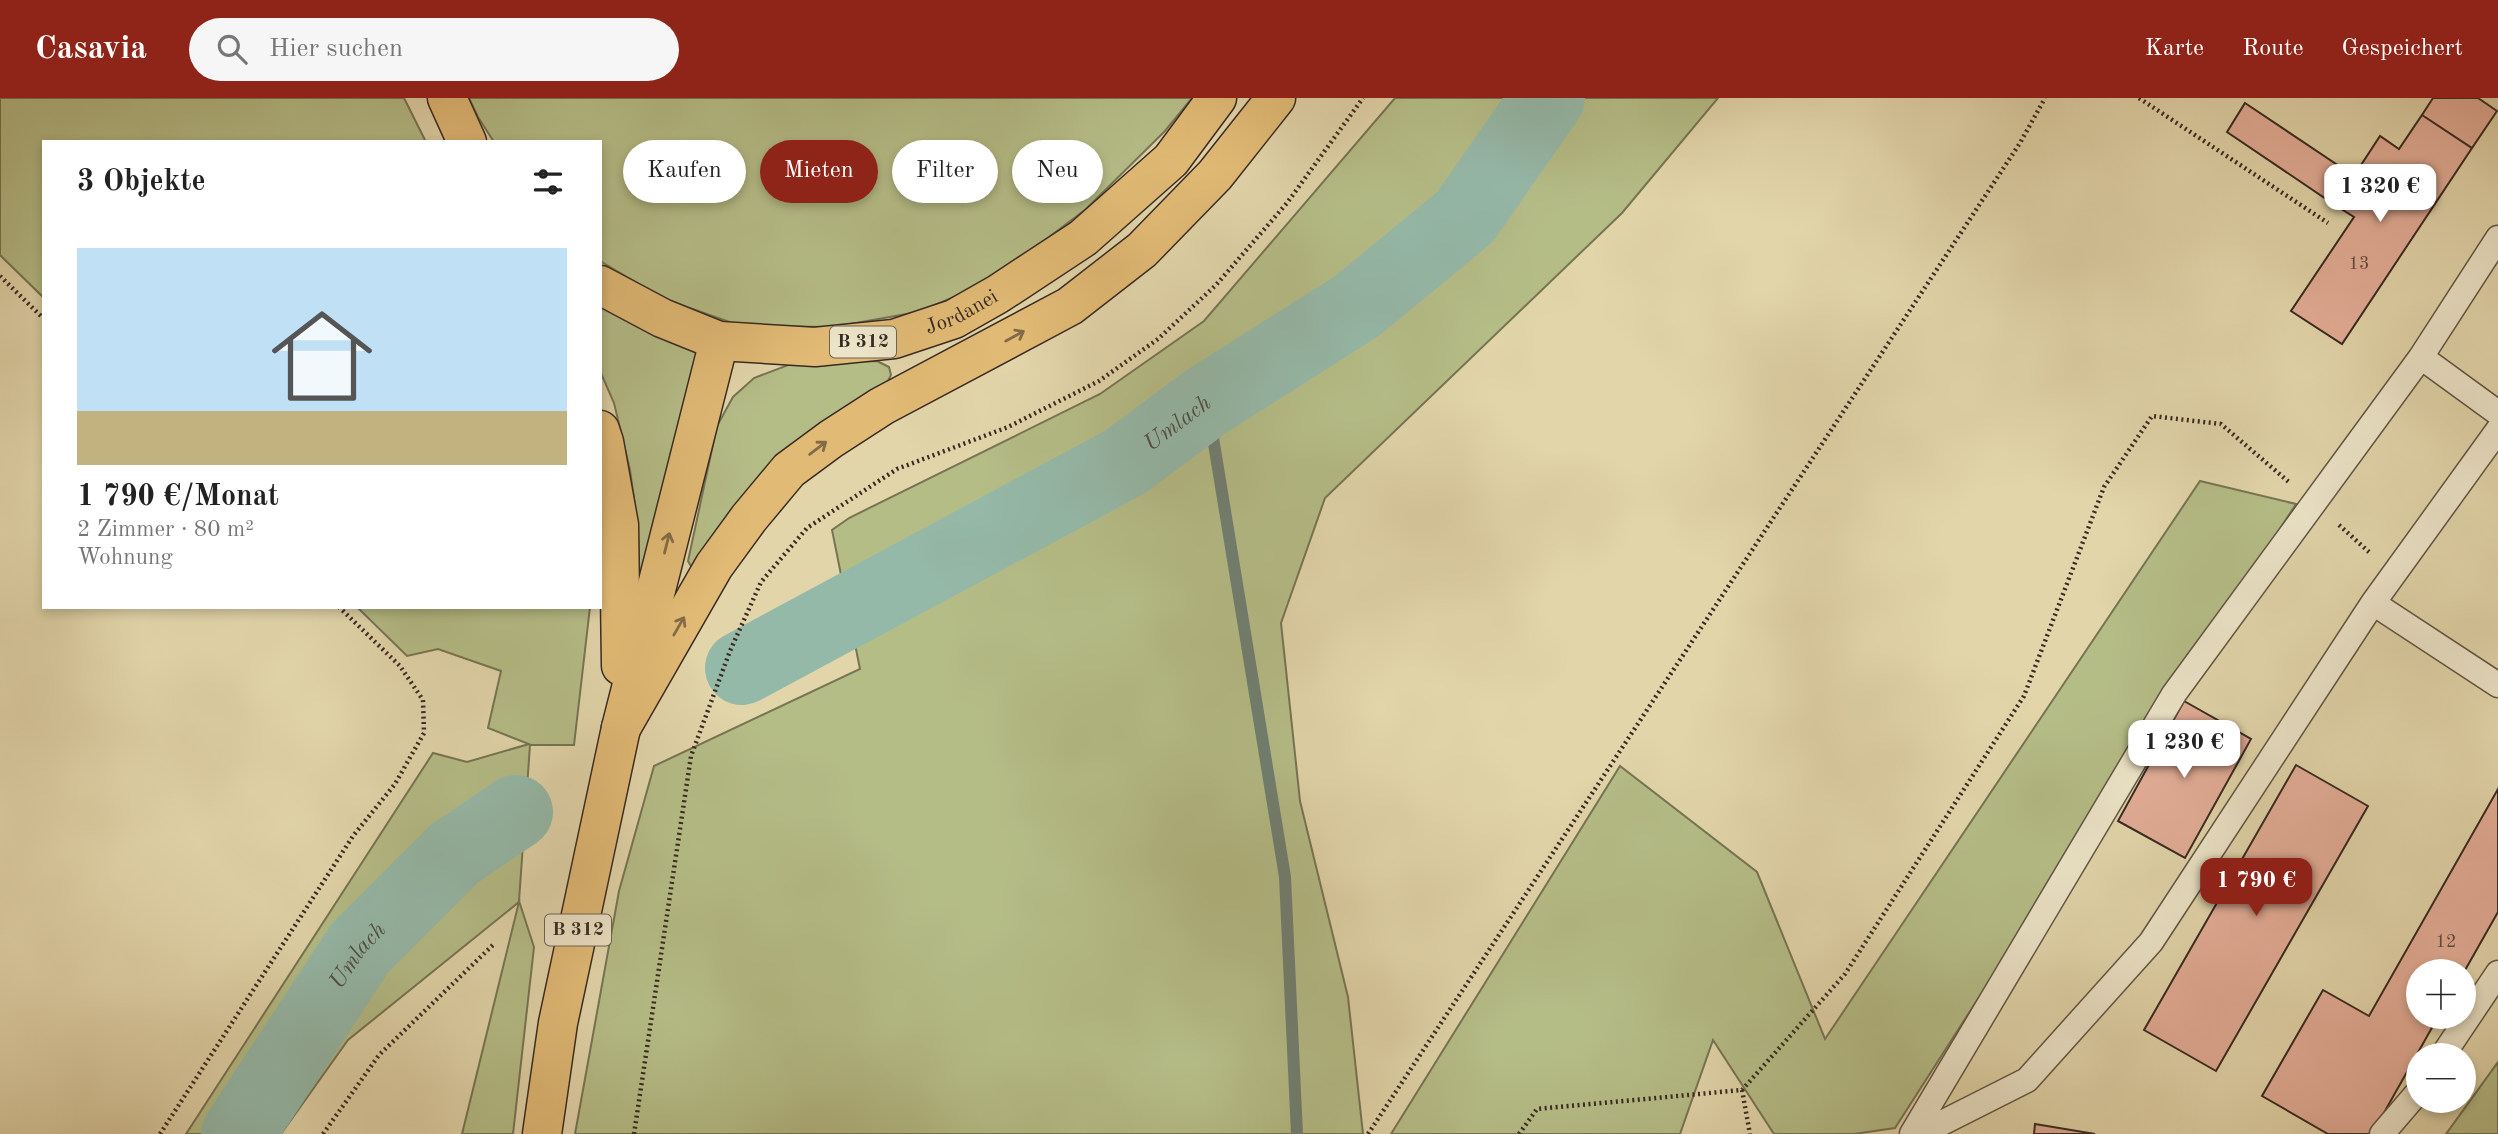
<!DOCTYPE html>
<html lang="de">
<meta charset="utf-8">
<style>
body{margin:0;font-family:"Old Standard TT",serif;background:#f6f6f6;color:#222;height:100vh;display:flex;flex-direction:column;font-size:26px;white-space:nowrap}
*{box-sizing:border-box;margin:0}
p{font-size:23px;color:#767676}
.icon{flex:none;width:38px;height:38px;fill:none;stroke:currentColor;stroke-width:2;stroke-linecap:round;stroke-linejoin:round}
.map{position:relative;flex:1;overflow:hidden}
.panel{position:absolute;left:42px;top:42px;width:560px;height:469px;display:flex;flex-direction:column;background:#fff;border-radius:0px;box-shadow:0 4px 10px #0003}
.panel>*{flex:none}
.top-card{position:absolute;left:623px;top:42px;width:665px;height:63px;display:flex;gap:14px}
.fabs{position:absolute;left:2406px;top:861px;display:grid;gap:14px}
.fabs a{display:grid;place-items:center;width:70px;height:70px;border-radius:50%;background:#fff;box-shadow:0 4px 10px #0003;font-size:35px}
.price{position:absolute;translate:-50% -60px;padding:0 16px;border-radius:14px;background:#fff;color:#222;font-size:23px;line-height:46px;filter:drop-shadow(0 2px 4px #0008)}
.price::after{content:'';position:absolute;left:50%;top:42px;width:21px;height:16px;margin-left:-10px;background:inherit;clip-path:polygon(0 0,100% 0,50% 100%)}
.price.active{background:#8f2418;color:#fff}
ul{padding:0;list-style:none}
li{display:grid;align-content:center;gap:14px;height:371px;padding:0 35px}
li+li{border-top:2px solid #e0e0e0}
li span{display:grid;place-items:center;height:217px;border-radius:0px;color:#555}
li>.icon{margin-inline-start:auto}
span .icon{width:126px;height:126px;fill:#fffc;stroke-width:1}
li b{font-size:30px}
h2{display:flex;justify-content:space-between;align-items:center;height:84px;padding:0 35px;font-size:30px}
.pill{padding:0 24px;border-radius:32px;background:#fff;box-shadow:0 4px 10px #0003;font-size:24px;line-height:63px}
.pill.active{background:#8f2418;color:#fff}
header{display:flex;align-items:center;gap:42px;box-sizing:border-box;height:98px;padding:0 35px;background:#8f2418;color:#fff}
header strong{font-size:33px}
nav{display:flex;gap:38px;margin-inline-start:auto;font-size:24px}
.search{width:490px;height:63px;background:#f6f6f6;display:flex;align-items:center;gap:18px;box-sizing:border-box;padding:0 24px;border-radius:38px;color:#767676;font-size:26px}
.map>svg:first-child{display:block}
</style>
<header>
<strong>Casavia</strong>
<div class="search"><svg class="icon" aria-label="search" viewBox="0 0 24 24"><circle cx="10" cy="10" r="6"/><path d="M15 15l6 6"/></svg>Hier suchen</div>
<nav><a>Karte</a><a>Route</a><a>Gespeichert</a></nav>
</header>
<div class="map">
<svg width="2498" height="1036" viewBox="0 0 2498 1036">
<rect width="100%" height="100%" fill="#e2d5aa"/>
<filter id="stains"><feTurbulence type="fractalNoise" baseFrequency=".00286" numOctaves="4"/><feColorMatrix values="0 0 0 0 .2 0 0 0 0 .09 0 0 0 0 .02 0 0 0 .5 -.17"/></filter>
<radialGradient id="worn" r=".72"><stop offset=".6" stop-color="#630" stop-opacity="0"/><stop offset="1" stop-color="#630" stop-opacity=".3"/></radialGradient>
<!-- green -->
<path fill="#b5bd87" stroke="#767454" stroke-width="2" d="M0 0H404L426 44H44V200L0 157Z
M469 0H1192L1165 33 1086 111 1011 168 966 194 918 214 833 229 741 228 664 201 600 163V44H494L478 19Z
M1395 0H1718L1622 115 1325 400 1281 525 1300 703 1348 899 1363 1036H575L619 793 654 668 860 571 832 432 849 420 1100 296 1204 223Z
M600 200 702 249 639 484 638 428 630 372 614 305 600 273Z
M877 263 889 269 891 277 886 287 855 303 819 326 762 378 695 467 691 468 688 463 717 328 733 299 754 280 796 264Z
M2200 383 2296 406 1895 1030 1854 1036H1774L1713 942 1680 1036H1391L1620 668 1757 774 1825 941Z
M357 509H590L574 647H530L519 803 534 849 513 1036H462L519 804 348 942 281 1036H186L433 655 467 664 529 646 488 630 501 573 438 551 407 558Z
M2498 964V1036H2446Z"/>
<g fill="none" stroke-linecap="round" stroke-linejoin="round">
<!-- stream -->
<path stroke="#708073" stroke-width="12" d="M1207 303 1285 779 1297 1036"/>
<!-- river -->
<g stroke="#95b9a9" stroke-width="74">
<path id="s1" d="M742 570 1125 364 1207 303 1357 208 1465 119 1548 0"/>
<path id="s2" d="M238 1036 360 850 454 756 516 714"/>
</g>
</g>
<!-- building -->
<path fill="#e3ad97" stroke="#382a22" stroke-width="2" d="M2433 0H2478L2497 13 2472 50 2422 17Z
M2245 5 2354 78 2335 107 2227 34Z
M2422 17 2472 50 2342 246 2291 213 2354 119 2335 107 2380 38 2399 51Z
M2184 603 2251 641 2185 760 2118 723Z
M2296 667 2368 708 2216 973 2144 932Z
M2498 691V814L2464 874 2418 873V919H2438L2372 1036H2328L2262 998 2323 892 2369 918Z
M2035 1026 2095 1036H2034Z"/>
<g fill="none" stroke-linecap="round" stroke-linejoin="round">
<!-- service casing -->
<g stroke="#625544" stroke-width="27">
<path id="service" d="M2498 140 2421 259 2498 315
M2373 505 2498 587
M2443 957 2498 875
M1912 1036 2174 596 2421 259
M1920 1036 2027 982 2151 844 2373 505 2498 332
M2382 1036 2418 994"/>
</g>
<!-- primary casing -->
<g stroke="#382a22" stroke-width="41">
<g id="primary">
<path d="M447 0 467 44"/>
<path id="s3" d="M600 187 662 220 719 243 815 249 894 241 954 221 998 196 1083 140 1171 62 1217 0"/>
<path d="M600 332 604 344 619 427 621 568"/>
<path d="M621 630 714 468 749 420 789 372 831 341 882 308 1070 208 1142 152 1215 77 1276 0"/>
<path d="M542 1036 558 925 621 630 719 243"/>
</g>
</g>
<!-- path -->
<path stroke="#382a22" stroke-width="4.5" stroke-dasharray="2 3.5" stroke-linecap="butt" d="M2139 0 2328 125
M0 178 44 221
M2339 427 2369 454
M1742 992 1750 1036
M160 1036 353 738 395 686 424 635 423 602 400 568 339 509
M323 1036 379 957 494 846
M634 1036 691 658 730 553 761 484 807 430 897 371 1008 329 1099 283 1158 241 1216 187 1287 105 1363 0
M1368 1036 2020 45 2045 0
M1519 1036 1537 1011 1742 992 1845 876 2024 598 2104 389 2152 318 2221 326 2290 385"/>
<!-- service -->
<use href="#service" stroke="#ece4c8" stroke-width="24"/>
<!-- primary -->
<use href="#primary" stroke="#e1ba75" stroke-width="38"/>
</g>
<!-- one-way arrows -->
<defs><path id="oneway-shaft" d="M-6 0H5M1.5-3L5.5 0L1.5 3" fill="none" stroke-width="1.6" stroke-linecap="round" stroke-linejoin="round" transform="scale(1.75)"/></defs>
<g stroke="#846b47">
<use href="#oneway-shaft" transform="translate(1015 238) rotate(-29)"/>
<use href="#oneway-shaft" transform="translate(818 350) rotate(-37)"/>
<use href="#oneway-shaft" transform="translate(667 445) rotate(-76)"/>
<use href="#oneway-shaft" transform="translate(679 528) rotate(-60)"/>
</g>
<g text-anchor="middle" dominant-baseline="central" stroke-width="7" stroke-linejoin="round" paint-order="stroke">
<!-- number labels -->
<g font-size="18" fill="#634b3f">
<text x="2359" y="166">13</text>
<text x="2446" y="844">12</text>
</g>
<!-- shield labels -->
<g fill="#ece4c8" stroke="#6e6254" stroke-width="2">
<rect x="830" y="228.5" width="66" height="31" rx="5"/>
<rect x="545" y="816.5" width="66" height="31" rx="5"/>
</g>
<g font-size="19" font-weight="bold" fill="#382a22">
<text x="863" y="244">B 312</text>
<text x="578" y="832">B 312</text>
</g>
<!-- street labels -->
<g font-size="21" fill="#382a22" stroke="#ece4c8">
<text stroke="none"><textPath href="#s3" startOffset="380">Jordanei</textPath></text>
</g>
<!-- water labels -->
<g font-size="23" font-style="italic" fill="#4f4e44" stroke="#ece4c8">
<text stroke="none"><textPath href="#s1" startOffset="500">Umlach</textPath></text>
<text stroke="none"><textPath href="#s2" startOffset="215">Umlach</textPath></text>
</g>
</g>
<rect width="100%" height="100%" filter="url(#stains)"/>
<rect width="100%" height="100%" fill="url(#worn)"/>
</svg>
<div class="fabs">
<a>+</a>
<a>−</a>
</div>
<b class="price" style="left:2380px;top:126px">1 320 €</b>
<b class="price" style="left:2184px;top:682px">1 230 €</b>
<b class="price active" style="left:2256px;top:820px">1 790 €</b>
<div class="top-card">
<a class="pill">Kaufen</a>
<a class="pill active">Mieten</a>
<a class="pill">Filter</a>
<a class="pill">Neu</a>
</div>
<section class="panel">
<h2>3 Objekte<svg class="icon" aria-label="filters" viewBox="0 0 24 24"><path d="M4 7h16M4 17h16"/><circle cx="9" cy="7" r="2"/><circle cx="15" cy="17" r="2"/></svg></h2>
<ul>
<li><span style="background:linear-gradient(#bfe0f5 75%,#c2b280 0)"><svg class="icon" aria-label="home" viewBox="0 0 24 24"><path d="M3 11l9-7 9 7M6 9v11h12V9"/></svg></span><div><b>1 790 €/Monat</b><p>2 Zimmer · 80 m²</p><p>Wohnung</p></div></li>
</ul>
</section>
</div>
